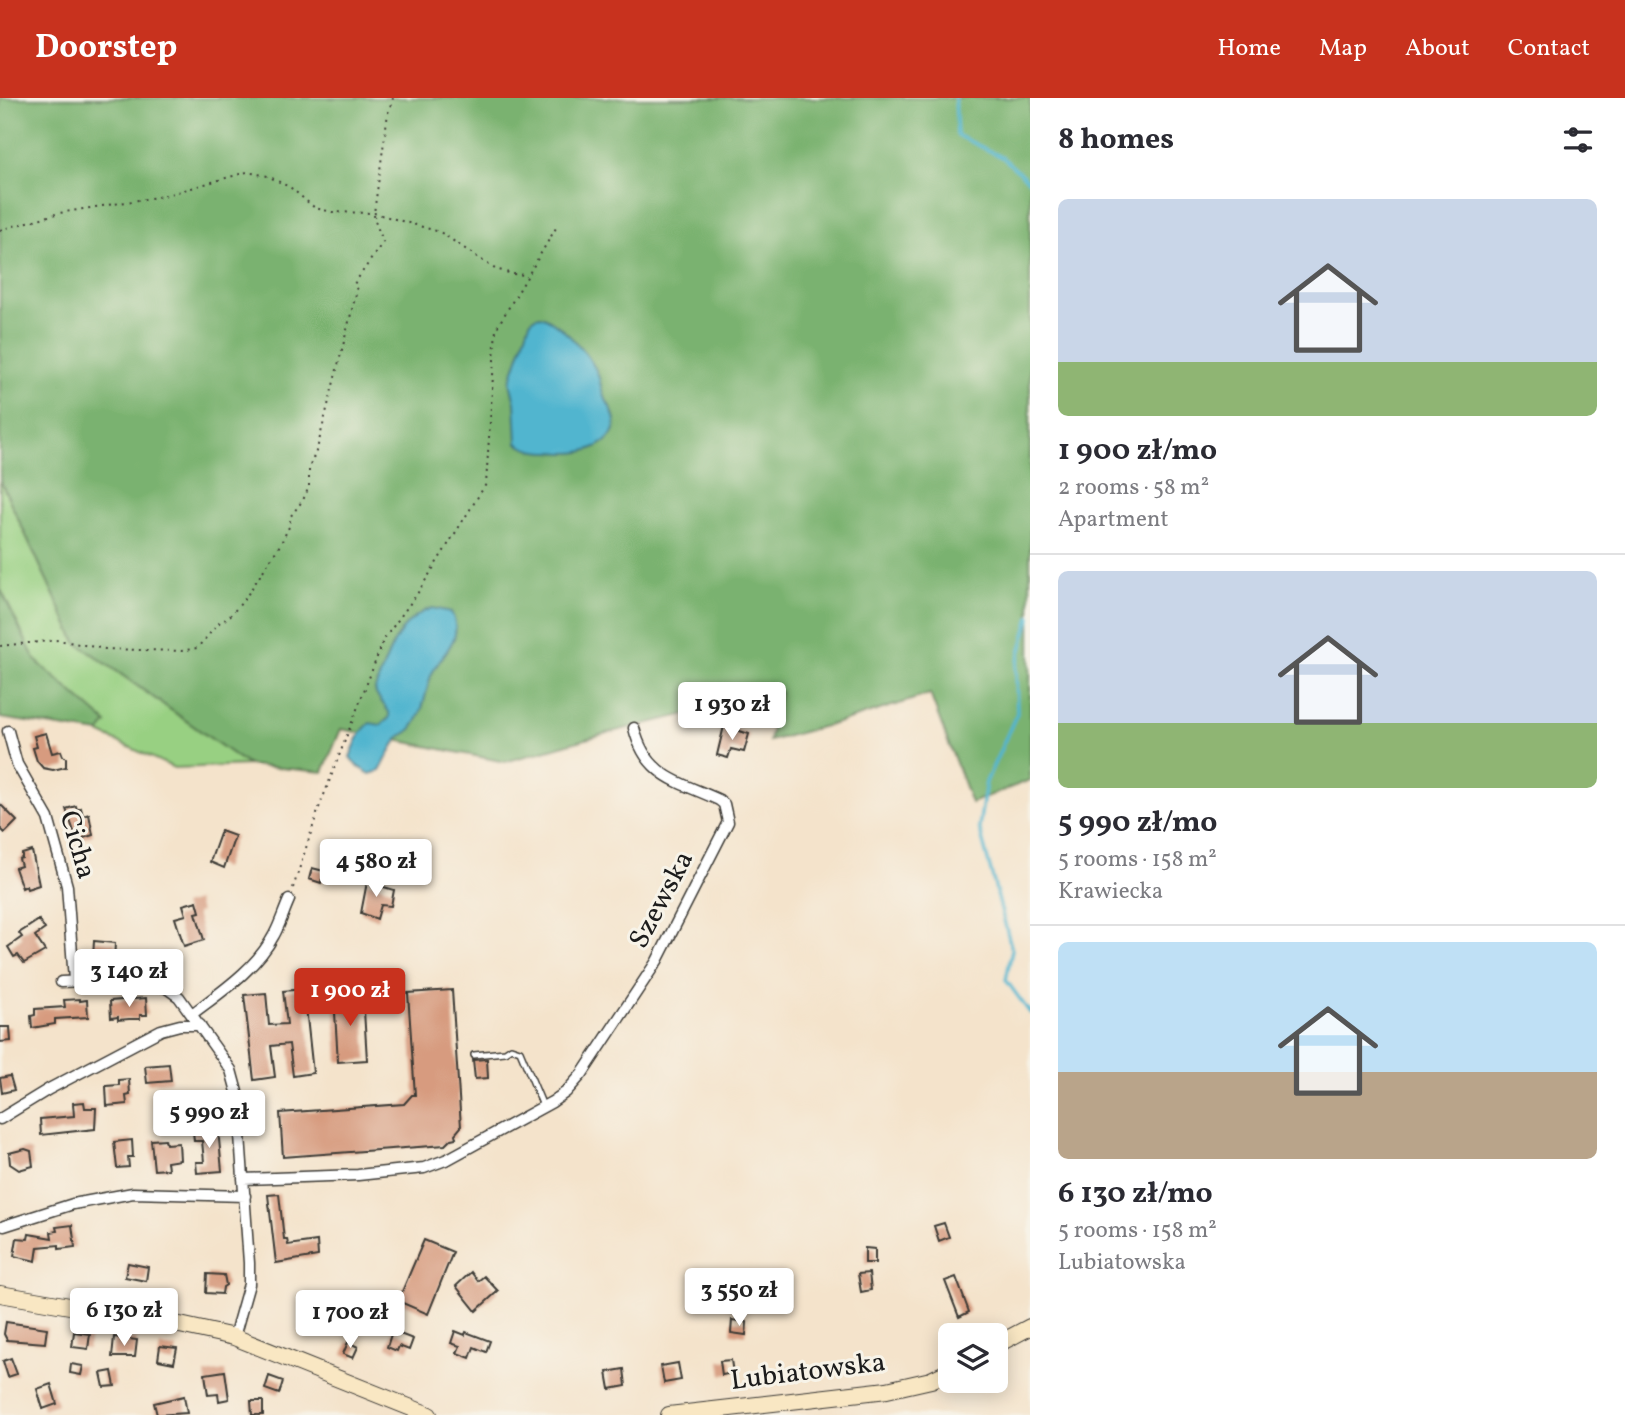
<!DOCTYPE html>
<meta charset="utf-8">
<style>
body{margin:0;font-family:Vollkorn,serif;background:#f7f7f7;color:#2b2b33;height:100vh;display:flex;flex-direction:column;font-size:26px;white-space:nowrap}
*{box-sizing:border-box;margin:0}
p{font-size:23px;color:#7c7c81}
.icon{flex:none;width:38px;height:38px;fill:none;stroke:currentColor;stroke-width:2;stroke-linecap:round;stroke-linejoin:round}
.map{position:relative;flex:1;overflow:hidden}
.details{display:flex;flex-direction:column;background:#fff;width:595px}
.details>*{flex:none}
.buttons{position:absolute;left:938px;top:1225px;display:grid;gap:14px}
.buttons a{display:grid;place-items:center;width:70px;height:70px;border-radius:10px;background:#fff;box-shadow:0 4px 18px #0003;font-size:35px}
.price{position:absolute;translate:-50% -60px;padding:0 16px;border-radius:7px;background:#fff;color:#222;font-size:23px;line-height:46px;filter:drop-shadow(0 2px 4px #0008)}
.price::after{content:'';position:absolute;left:50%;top:42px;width:21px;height:16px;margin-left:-10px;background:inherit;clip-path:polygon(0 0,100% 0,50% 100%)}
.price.on{background:#c8321e;color:#fff}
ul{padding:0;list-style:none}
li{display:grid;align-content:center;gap:14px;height:371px;padding:0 28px}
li+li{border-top:2px solid #e1e1e2}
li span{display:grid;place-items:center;height:217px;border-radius:10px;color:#555}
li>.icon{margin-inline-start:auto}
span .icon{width:126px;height:126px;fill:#fffc;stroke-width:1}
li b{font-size:30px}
h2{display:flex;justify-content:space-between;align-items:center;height:84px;padding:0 28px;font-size:30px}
header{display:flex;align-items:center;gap:42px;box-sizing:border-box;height:98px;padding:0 35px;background:#c8321e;color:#fff}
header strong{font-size:33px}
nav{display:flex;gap:38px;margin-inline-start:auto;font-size:24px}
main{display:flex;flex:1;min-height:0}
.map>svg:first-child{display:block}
</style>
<header>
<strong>Doorstep</strong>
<nav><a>Home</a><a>Map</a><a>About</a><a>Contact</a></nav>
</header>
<main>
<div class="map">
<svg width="1030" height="1317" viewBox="0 0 1030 1317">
<rect width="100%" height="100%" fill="#f7f3e8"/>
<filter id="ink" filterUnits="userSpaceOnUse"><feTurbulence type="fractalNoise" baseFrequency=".0143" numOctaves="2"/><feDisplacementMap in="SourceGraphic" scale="14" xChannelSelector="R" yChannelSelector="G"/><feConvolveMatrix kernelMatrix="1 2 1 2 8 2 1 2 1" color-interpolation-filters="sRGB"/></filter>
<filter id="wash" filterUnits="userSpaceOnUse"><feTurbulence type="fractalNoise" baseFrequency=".00686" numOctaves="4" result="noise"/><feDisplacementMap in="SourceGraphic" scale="28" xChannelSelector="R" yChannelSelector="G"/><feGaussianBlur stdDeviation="1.57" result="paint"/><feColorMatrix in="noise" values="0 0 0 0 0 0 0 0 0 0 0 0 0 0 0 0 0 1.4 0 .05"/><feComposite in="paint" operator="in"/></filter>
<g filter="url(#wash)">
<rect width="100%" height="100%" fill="#f4e3cb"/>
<!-- green -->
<path fill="#98d082" stroke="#5a764f" stroke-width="2" d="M0 382 76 544 248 667 174 670 99 635 106 625 35 562 0 490Z"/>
<!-- forest -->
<path fill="#7ab270" stroke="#4b6746" stroke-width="2" d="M0 0H1030V682L971 705 930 596 848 622 769 643 780 594 607 635 505 664 341 631 323 674 248 667 76 544 0 382Z
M0 490 35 562 107 625 99 635 0 620Z"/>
<!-- water -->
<path fill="#51b5cf" stroke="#366876" stroke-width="2" d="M541 218C559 224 586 253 595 270 600 278 600 287 603 296 607 305 616 316 615 326 613 349 581 356 563 355 546 353 532 356 517 345L515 305 510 284 530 224 535 219Z
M432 510 451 514C466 543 440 555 431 578 425 594 424 615 412 630 409 634 403 636 399 640 391 649 386 663 380 673L370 676 357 668 350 659C355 647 359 634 370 625L381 627 389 620V614L376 596 375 591C387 560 396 522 432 510Z"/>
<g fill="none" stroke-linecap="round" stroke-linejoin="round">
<!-- stream -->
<path stroke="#51b5cf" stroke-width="3.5" d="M955 0 957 37 1002 59 1030 84
M1030 519 1016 570 1017 615 986 684 979 729 1012 852 1006 882 1030 915"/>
</g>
<g id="blocks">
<!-- building -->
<path fill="#d79b7f" d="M724 628 749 636 744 654 731 651 728 660 717 657Z
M46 635 52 655 61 653 63 658 66 660V669L53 672 43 670 37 663 33 650 37 649 34 638Z
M0 706 17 723 5 735 0 730Z
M76 708 77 712 81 710 83 718 89 716 93 737 77 742 66 711Z
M221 733 235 738 224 770 210 764Z
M32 753 39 787 27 791 26 788 22 790 15 770 21 768 19 761 22 760V756Z
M312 770 324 773 321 785 309 781Z
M367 784 394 792 391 808 381 807 377 821 361 815Z
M197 803 200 814 196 815 204 842 184 848 175 820 186 817 183 807Z
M39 822 45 831 35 838 45 853 24 865 18 857 14 859 8 849 22 839 19 835Z
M94 843 115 845 114 863 93 859Z
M304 891 313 975 293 978 289 946 271 948 275 979 254 982 244 897 266 895 269 927 287 926 283 893Z
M452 892 461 1029 455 1036 456 1040 451 1041 445 1047 283 1059 280 1015 404 1006 412 997H415L408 895Z
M363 896 367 962 338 964 334 898Z
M146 900 147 917H140V921H129L118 922V919L111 920 110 903Z
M80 901V903L87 902 88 919 55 921V926L32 930 31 918 35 917V911L65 909 64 902Z
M0 929H10L11 943 0 944Z
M487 961 488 980 475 981 473 962Z
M169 966 171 983 147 985 145 968Z
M10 978 14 992 2 995 0 980Z
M129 981 130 997 126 998 127 1006 107 1008 106 988 119 987V982Z
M84 1004 85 1010H96L95 1031 41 1037 40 1021 74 1018 73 1005Z
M211 1030 218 1031 222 1073 197 1075 196 1064H204L203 1053 202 1043H194L193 1033Z
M165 1041 166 1046 179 1045 180 1062 167 1064 168 1071 154 1072 151 1042Z
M132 1042 133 1059H128L129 1069 117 1070 114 1044Z
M25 1051 31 1053 33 1068 19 1072 10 1066 9 1055Z
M279 1096 284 1141H287L288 1147 317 1143 318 1158 276 1165 268 1097Z
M944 1125 949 1139 939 1143 934 1128Z
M72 1127 75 1149 59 1151V1147L38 1149 36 1163 14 1158 17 1140 28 1141 29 1136 52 1140 51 1134 57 1133 56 1129Z
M424 1142 453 1154 428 1216 398 1203Z
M865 1150 875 1151V1165H865Z
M128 1165 148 1169 146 1183 125 1179Z
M471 1174 478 1183 484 1178 498 1193 476 1213 456 1188Z
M869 1175 871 1192 861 1194 858 1176Z
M207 1176 224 1177 226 1187 223 1189 222 1196 206 1195Z
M956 1179 969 1214 959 1219 945 1183Z
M732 1222 747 1224 746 1237 731 1235Z
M6 1224 47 1230 45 1245 7 1242 4 1236Z
M392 1233 413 1241 409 1252 399 1248 397 1253 387 1249Z
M455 1233 465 1237 466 1234 490 1243 486 1254 474 1249 470 1260 457 1255 460 1248 451 1245Z
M74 1234 90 1236 88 1251 72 1249Z
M114 1239 137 1242 135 1259H112Z
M348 1244 358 1249 353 1260 343 1256Z
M160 1248 177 1250 174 1265 158 1262Z
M11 1260 17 1276 8 1279 3 1263Z
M731 1262 733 1275 722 1277 720 1263Z
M678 1265 681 1282 664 1285 661 1268Z
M71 1266 83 1268 81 1277 70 1275Z
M624 1271 626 1288 610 1291 607 1274Z
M112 1273 115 1288 104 1289 101 1275Z
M225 1273 229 1301 219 1303 218 1296 208 1297 205 1276Z
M269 1278 283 1283 279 1296 265 1291Z
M51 1286 57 1306 43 1311 37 1291Z
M184 1298 187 1315 157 1317 154 1305Z
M251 1303H263V1317H252Z"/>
</g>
</g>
<g filter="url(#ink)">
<use href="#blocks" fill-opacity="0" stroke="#3c3a36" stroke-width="2"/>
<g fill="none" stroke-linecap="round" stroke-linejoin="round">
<!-- lane casing -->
<g stroke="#3c3a36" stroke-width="8">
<path id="lane" d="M474 957 505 954 511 950 520 953 543 1008"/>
</g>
<!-- street casing -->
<g stroke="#3c3a36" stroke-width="13">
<path id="street" d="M8 633 17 666 48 720 67 788 74 882
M61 884 109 882 165 889 179 899 231 972 237 994 249 1165V1186L234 1239
M192 916C221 894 257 870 274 837 280 826 284 813 289 802
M0 1021 49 991 161 932 180 927H200
M243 1081 358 1077 424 1070 448 1061 552 1004 566 994 582 976 657 863 728 724 724 706 719 702C678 683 646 679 634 630
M4 1128 73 1106 133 1095 245 1098"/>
</g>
<!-- secondary casing -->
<g stroke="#3c3a36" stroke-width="18">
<path id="secondary" d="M0 1196 180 1227 234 1239 429 1317
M996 1247 1030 1229
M669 1317 887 1292 931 1282 950 1273"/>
</g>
<!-- path -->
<path stroke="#3c3a36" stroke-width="2" stroke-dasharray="2 5" stroke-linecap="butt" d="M0 132 59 115 163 98 247 74 268 78 291 90 315 110 332 114 374 115 440 134 495 171 513 176 526 177
M0 548 58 542 105 551 181 553 197 550 220 524 228 520 244 502 280 447 290 427V419L303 402 309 389V370L317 351 357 192 354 186 383 144C380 133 374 126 374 115L388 15 393 0
M293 790 319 710 384 541 417 496 486 386 496 231 556 130"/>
<!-- lane -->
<use href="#lane" stroke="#fff" stroke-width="5"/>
<!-- street -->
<use href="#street" stroke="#fff" stroke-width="10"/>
<!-- secondary -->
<use href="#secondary" stroke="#f9e7c3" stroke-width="16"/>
</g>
</g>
<g text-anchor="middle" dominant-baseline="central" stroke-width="6" stroke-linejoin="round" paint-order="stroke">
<!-- street labels -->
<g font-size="28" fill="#1c1c1c" stroke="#f7f3e8">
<text transform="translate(77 747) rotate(74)">Cicha</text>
<text transform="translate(662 802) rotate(-62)">Szewska</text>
<text transform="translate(808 1274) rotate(-7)">Lubiatowska</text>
</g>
</g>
</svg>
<div class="buttons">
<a><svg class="icon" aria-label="layers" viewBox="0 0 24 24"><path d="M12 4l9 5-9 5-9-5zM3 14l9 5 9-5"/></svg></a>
</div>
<b class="price" style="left:732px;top:644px">1 930 zł</b>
<b class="price" style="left:376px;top:801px">4 580 zł</b>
<b class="price" style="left:129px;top:911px">3 140 zł</b>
<b class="price on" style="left:350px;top:930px">1 900 zł</b>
<b class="price" style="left:209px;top:1052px">5 990 zł</b>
<b class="price" style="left:739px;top:1230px">3 550 zł</b>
<b class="price" style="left:124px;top:1250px">6 130 zł</b>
<b class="price" style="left:350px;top:1252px">1 700 zł</b>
</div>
<section class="details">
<h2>8 homes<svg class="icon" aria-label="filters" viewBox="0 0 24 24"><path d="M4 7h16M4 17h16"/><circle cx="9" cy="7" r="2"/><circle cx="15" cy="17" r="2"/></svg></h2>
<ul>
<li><span style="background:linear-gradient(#c9d6e8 75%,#8fb573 0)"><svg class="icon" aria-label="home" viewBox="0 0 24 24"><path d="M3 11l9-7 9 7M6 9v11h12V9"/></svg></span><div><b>1 900 zł/mo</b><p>2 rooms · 58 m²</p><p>Apartment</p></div></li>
<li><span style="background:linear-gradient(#c9d6e8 70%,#8fb573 0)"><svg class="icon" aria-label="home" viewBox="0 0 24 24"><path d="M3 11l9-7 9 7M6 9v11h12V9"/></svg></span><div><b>5 990 zł/mo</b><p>5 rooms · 158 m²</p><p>Krawiecka</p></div></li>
<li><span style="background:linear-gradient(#bfe0f5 60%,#b9a48a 0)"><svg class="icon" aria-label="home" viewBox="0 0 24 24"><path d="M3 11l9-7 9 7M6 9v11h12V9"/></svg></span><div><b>6 130 zł/mo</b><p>5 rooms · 158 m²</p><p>Lubiatowska</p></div></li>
</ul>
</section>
</main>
